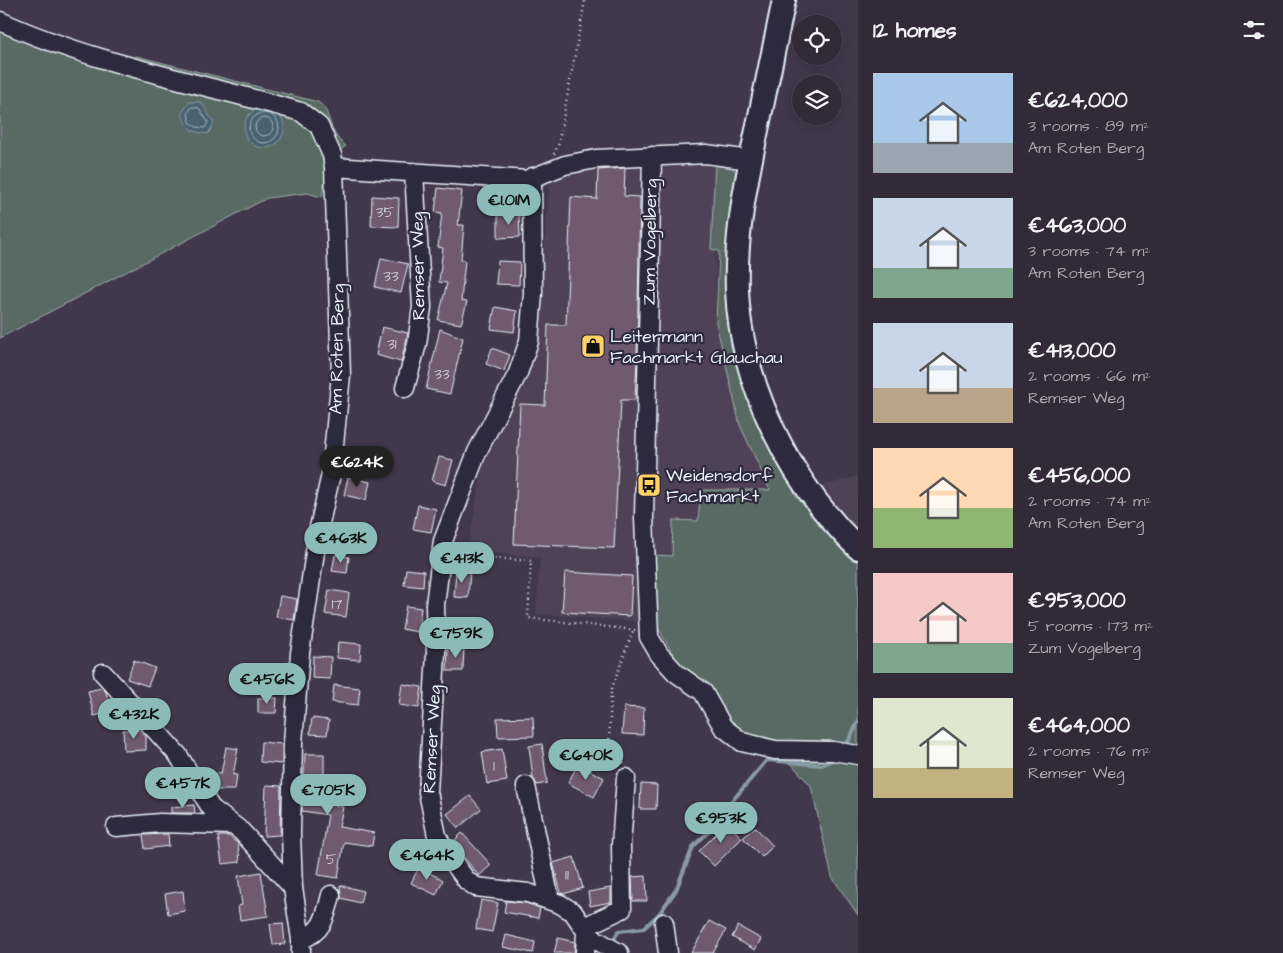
<!DOCTYPE html>
<meta charset="utf-8">
<style>
body{margin:0;font-family:"Architects Daughter",sans-serif;background:#3a3241;color:#f1f3f6;height:100vh;display:flex;flex-direction:column;font-size:19px;white-space:nowrap}
*{box-sizing:border-box;margin:0}
p{font-size:16px;color:#a8a7ae}
.icon{flex:none;width:28px;height:28px;fill:none;stroke:currentColor;stroke-width:2;stroke-linecap:round;stroke-linejoin:round}
.map{position:relative;flex:1;overflow:hidden}
.side{display:flex;flex-direction:column;background:#322a39;width:425px}
.side>*{flex:none}
.tools{position:absolute;left:792px;top:15px;display:grid;gap:10px}
.tools a{display:grid;place-items:center;width:50px;height:50px;border-radius:50%;background:#322a39;box-shadow:0 2px 12px #0003,0 0 0 1px #4d4653;font-size:25px}
.price{position:absolute;translate:-50% -42px;padding:0 11px;border-radius:18px;background:#8bbbb9;color:#111;font-size:16px;line-height:32px;filter:drop-shadow(0 1px 2px #0008)}
.price::after{content:'';position:absolute;left:50%;top:30px;width:15px;height:11px;margin-left:-8px;background:inherit;clip-path:polygon(0 0,100% 0,50% 100%)}
.price.active{background:#222;color:#fff}
ul{padding:0;list-style:none}
li{display:flex;align-items:center;gap:15px;height:125px;padding:0 15px}
li span{display:grid;place-items:center;flex:none;width:140px;height:100px;border-radius:0px;color:#555}
li>.icon{margin-inline-start:auto}
span .icon{width:60px;height:60px;fill:#fffc;stroke-width:1}
li b{font-size:21px}
h2{display:flex;justify-content:space-between;align-items:center;height:60px;padding:0 15px;font-size:21px}
main{display:flex;flex:1;min-height:0}
.map>svg:first-child{display:block}
</style>
<main>
<div class="map">
<svg width="858" height="953" viewBox="0 0 858 953">
<rect width="100%" height="100%" fill="#42384c"/>
<filter id="ink" filterUnits="userSpaceOnUse"><feTurbulence type="fractalNoise" baseFrequency=".02" numOctaves="2"/><feDisplacementMap in="SourceGraphic" scale="10" xChannelSelector="R" yChannelSelector="G"/><feConvolveMatrix kernelMatrix="1 2 1 2 8 2 1 2 1" color-interpolation-filters="sRGB"/></filter>
<g filter="url(#ink)">
<!-- built -->
<path fill="#504256" d="M715 161 716 323 770 491 701 490 698 521 672 557 654 555 655 623 536 614 540 557 467 551 488 442 536 352 550 181 597 164Z
M858 476V535L816 488Z"/>
<!-- green -->
<path fill="#596a63" stroke="#a0aeae" d="M0 27 129 67 136 56 318 102C333 112 326 132 346 146L329 157 322 197 307 193 267 198 0 338Z
M715 161 730 163 738 176 757 417 797 498 858 563V915L832 877 811 786 774 744 731 728 676 659 655 623 654 555 672 556 673 520 698 521 701 490H770L740 425 716 323 719 251 711 249Z"/>
<!-- water -->
<path fill="#496270" stroke="#899ba6" d="M189 102H201L214 123 208 134C192 132 186 129 182 113Z
M244 128a20 20 0 1 1 40 0a20 20 0 1 1-40 0Z"/>
<g fill="none" stroke-linecap="round" stroke-linejoin="round">
<!-- shore -->
<path stroke="#a8b8c2" stroke-width="1" d="M192 107 199 108 208 122 205 128 196 127 190 122 188 114Z
M249 128a15 15 0 1 1 30 0a15 15 0 1 1-30 0Z
M255 127a9 9 0 1 1 18 0a9 9 0 1 1-18 0Z"/>
<!-- stream -->
<path stroke="#899ba6" stroke-width="4" d="M847 744 858 722
M611 943 619 931 644 928 659 914 676 890 693 847 717 823 727 807 767 760 822 765 831 761"/>
</g>
<!-- building -->
<path fill="#6f5a6f" stroke="#e8f1f8" d="M625 168 624 196 640 197 637 361 635 400H621L614 548 514 544 520 404 545 405 548 325H566L571 197 597 199 598 170Z
M438 188 462 191 458 225H464L461 260H465L461 301 467 302 461 324 438 320 447 283 439 282 443 248 438 247 442 213 435 212Z
M372 196 399 198 398 227 371 226Z
M498 214H519L520 237 498 238Z
M381 258 408 264 401 293 375 287Z
M498 261 520 262 519 285 496 284Z
M495 307 517 311 514 332 491 329Z
M382 327 408 333 401 362 376 355Z
M440 329 463 338 450 394 426 389Z
M492 348 510 355 504 371 486 364Z
M439 457 453 460 446 485 432 481Z
M348 477 370 482 366 500 344 495Z
M418 505 436 509 431 532 413 529Z
M335 555 349 557 347 573 332 571Z
M406 569 424 571 423 587 404 585Z
M456 570 470 571 468 598 454 597Z
M565 572 632 576 630 616 562 612Z
M329 590 349 593 346 617 325 614Z
M280 596 297 599 294 620 276 617Z
M406 606 421 608 418 632 402 629Z
M338 642 361 644 360 660 337 658Z
M448 647H464L463 671H447Z
M313 656 331 657 330 679 312 678Z
M134 660 155 668 148 686 127 679Z
M402 684 422 687 419 708 399 705Z
M334 685 360 688 358 705 332 702Z
M102 688 106 692 111 712 94 716 88 691Z
M258 698H277L276 713H258Z
M624 707 644 708 643 735 622 734Z
M533 717 534 736 498 737 497 718Z
M312 718 329 720 327 735 310 734Z
M123 730H141L146 736V750L124 751Z
M261 742 282 744V764L260 762Z
M542 744 547 783 537 785 533 778 529 746Z
M226 747 238 749 233 775H237L235 790H212L214 773 221 774Z
M502 749 507 781 487 784 482 752Z
M305 754H324V780L335 781 334 805 343 807 339 827 374 833 372 846 344 842 338 878 318 875 328 815 302 811Z
M578 764 604 778 594 797 568 783Z
M162 772 176 773 178 789H161Z
M641 784 657 785 656 809H640Z
M266 785 281 786 280 835 264 836Z
M470 796 481 809 458 828 447 814Z
M194 805 195 813H171V807Z
M727 823 742 838 714 866 699 851Z
M755 827 773 846 762 857 743 838Z
M462 833 491 865 479 876 452 843Z
M168 834 169 846 145 849 143 835Z
M218 836H229L238 844 240 862 222 864Z
M574 857 583 888 563 894 561 893 553 863Z
M419 867 443 880 436 895 411 883Z
M261 872 268 916 240 920 238 906 242 905 238 876Z
M646 876 647 901H633L632 877Z
M340 885 363 891 360 903 341 898Z
M611 888V902L590 906 588 892Z
M183 891 185 911 168 914 165 894Z
M481 900 498 903 492 932 476 929Z
M506 901 526 903 540 908 538 918 504 912Z
M709 921 726 930 713 953H691Z
M283 923 285 944 273 945 270 924Z
M738 926 761 939 755 950 732 937Z
M506 935 535 942 533 953 503 947Z
M558 938 575 942 574 953H554Z"/>
<g fill="none" stroke-linecap="round" stroke-linejoin="round">
<!-- minor casing -->
<g stroke="#e8f1f8" stroke-width="21">
<path id="minor" d="M0 21C94 64 202 83 301 112L319 126 332 155 334 167 341 375 331 474 318 532 300 653 293 743 291 834 293 888 301 939V953
M652 156 644 518 649 637 659 654 676 673 703 692 723 727 742 742 775 750 833 751 858 755
M334 167 527 180 565 165 596 159 706 154 750 160
M532 177 533 293 529 341 518 373 477 452 443 541 435 605 436 653 428 792 437 836 443 848 467 881 476 887 528 893 560 904 573 912 586 931 585 953
M405 388 417 344 422 307 414 172
M103 673 178 755 211 808 241 831 293 888
M526 786 550 900
M116 827 160 823 232 825
M664 923 668 953
M584 927 622 909 621 845 626 778
M586 934 619 953
M301 939C323 933 326 915 331 895"/>
</g>
<!-- major casing -->
<g stroke="#e8f1f8" stroke-width="26">
<path id="major" d="M784 0C775 43 766 86 757 130 746 182 735 236 737 290 741 385 790 483 858 548"/>
</g>
<!-- path -->
<path stroke="#e8f1f8" stroke-width="2.5" stroke-dasharray="1 4" stroke-linecap="butt" d="M554 154 558 146 585 0
M455 555 531 561 528 618 635 630
M624 763 615 756 609 745 611 691 633 630"/>
<!-- minor -->
<use href="#minor" stroke="#2f2a3d" stroke-width="18"/>
<!-- major -->
<use href="#major" stroke="#2f2a3d" stroke-width="22"/>
</g>
</g>
<!-- icons -->
<defs>
<g id="shop-square" transform="scale(1.25)"><rect x="-9" y="-9" width="18" height="18" rx="4" fill="#ffd166" stroke="#2f2a3d"/><path d="M-5-2.5h2.3a2.7 3.5 0 0 1 5.4 0H5L5.5 6h-11ZM-1.5-2.5h3a1.5 2.3 0 0 0-3 0Z" fill="#111"/></g>
<g id="bus-square" transform="scale(1.25)"><rect x="-9" y="-9" width="18" height="18" rx="4" fill="#ffd166" stroke="#2f2a3d"/><path d="M-5-6H5V4H4V6H2V4H-2V6H-4V4H-5ZM-3.5-4V0h7V-4ZM-3.5 1.2v1.5H-2V1.2ZM2 1.2v1.5H3.5V1.2Z" fill="#111"/></g>
</defs>
<g fill-rule="evenodd">
<use href="#shop-square" x="593" y="346"/>
<use href="#bus-square" x="649" y="485"/>
</g>
<g text-anchor="middle" dominant-baseline="central" stroke-width="4.5" stroke-linejoin="round" paint-order="stroke">
<!-- number labels -->
<g font-size="15" fill="#cacbd6">
<text x="385" y="212">35</text>
<text x="391" y="276">33</text>
<text x="392" y="344">31</text>
<text x="442" y="374">33</text>
<text x="337" y="604">17</text>
<text x="494" y="766">1</text>
<text x="331" y="859">5</text>
<text x="567" y="875">11</text>
</g>
<!-- street labels -->
<g font-size="18" fill="#e8f1f8" stroke="#2f2a3d">
<text transform="translate(650 242) rotate(-89)">Zum Vogelberg</text>
<text transform="translate(418 266) rotate(-91)">Remser Weg</text>
<text transform="translate(337 349) rotate(-89)">Am Roten Berg</text>
<text transform="translate(432 739) rotate(-87)">Remser Weg</text>
</g>
<!-- poi labels -->
<g font-size="18" fill="#e8f1f8" stroke="#2f2a3d" text-anchor="start">
<text x="610" y="336">Leitermann<tspan x="610" dy="21">Fachmarkt Glauchau</tspan></text>
<text x="666" y="475">Weidensdorf<tspan x="666" dy="21">Fachmarkt</tspan></text>
</g>
</g>
</svg>
<div class="tools">
<a><svg class="icon" aria-label="locate" viewBox="0 0 24 24"><circle cx="12" cy="12" r="6"/><path d="M12 2v4M12 18v4M2 12h4M18 12h4"/></svg></a>
<a><svg class="icon" aria-label="layers" viewBox="0 0 24 24"><path d="M12 4l9 5-9 5-9-5zM3 14l9 5 9-5"/></svg></a>
</div>
<b class="price" style="left:509px;top:226px">€1.01M</b>
<b class="price active" style="left:357px;top:488px">€624K</b>
<b class="price" style="left:341px;top:564px">€463K</b>
<b class="price" style="left:462px;top:584px">€413K</b>
<b class="price" style="left:456px;top:659px">€759K</b>
<b class="price" style="left:267px;top:705px">€456K</b>
<b class="price" style="left:134px;top:740px">€432K</b>
<b class="price" style="left:586px;top:781px">€640K</b>
<b class="price" style="left:183px;top:809px">€457K</b>
<b class="price" style="left:328px;top:816px">€705K</b>
<b class="price" style="left:721px;top:844px">€953K</b>
<b class="price" style="left:427px;top:881px">€464K</b>
</div>
<section class="side">
<h2>12 homes<svg class="icon" aria-label="filters" viewBox="0 0 24 24"><path d="M4 7h16M4 17h16"/><circle cx="9" cy="7" r="2"/><circle cx="15" cy="17" r="2"/></svg></h2>
<ul>
<li><span style="background:linear-gradient(#a9c7e8 70%,#9aa5b1 0)"><svg class="icon" aria-label="home" viewBox="0 0 24 24"><path d="M3 11l9-7 9 7M6 9v11h12V9"/></svg></span><div><b>€624,000</b><p>3 rooms · 89 m²</p><p>Am Roten Berg</p></div></li>
<li><span style="background:linear-gradient(#c9d6e8 70%,#7fa58c 0)"><svg class="icon" aria-label="home" viewBox="0 0 24 24"><path d="M3 11l9-7 9 7M6 9v11h12V9"/></svg></span><div><b>€463,000</b><p>3 rooms · 74 m²</p><p>Am Roten Berg</p></div></li>
<li><span style="background:linear-gradient(#c9d6e8 65%,#b9a48a 0)"><svg class="icon" aria-label="home" viewBox="0 0 24 24"><path d="M3 11l9-7 9 7M6 9v11h12V9"/></svg></span><div><b>€413,000</b><p>2 rooms · 66 m²</p><p>Remser Weg</p></div></li>
<li><span style="background:linear-gradient(#ffd9b3 60%,#8fb573 0)"><svg class="icon" aria-label="home" viewBox="0 0 24 24"><path d="M3 11l9-7 9 7M6 9v11h12V9"/></svg></span><div><b>€456,000</b><p>2 rooms · 74 m²</p><p>Am Roten Berg</p></div></li>
<li><span style="background:linear-gradient(#f6c9c9 70%,#7fa58c 0)"><svg class="icon" aria-label="home" viewBox="0 0 24 24"><path d="M3 11l9-7 9 7M6 9v11h12V9"/></svg></span><div><b>€953,000</b><p>5 rooms · 173 m²</p><p>Zum Vogelberg</p></div></li>
<li><span style="background:linear-gradient(#dfe7d0 70%,#c2b280 0)"><svg class="icon" aria-label="home" viewBox="0 0 24 24"><path d="M3 11l9-7 9 7M6 9v11h12V9"/></svg></span><div><b>€464,000</b><p>2 rooms · 76 m²</p><p>Remser Weg</p></div></li>
</ul>
</section>
</main>
